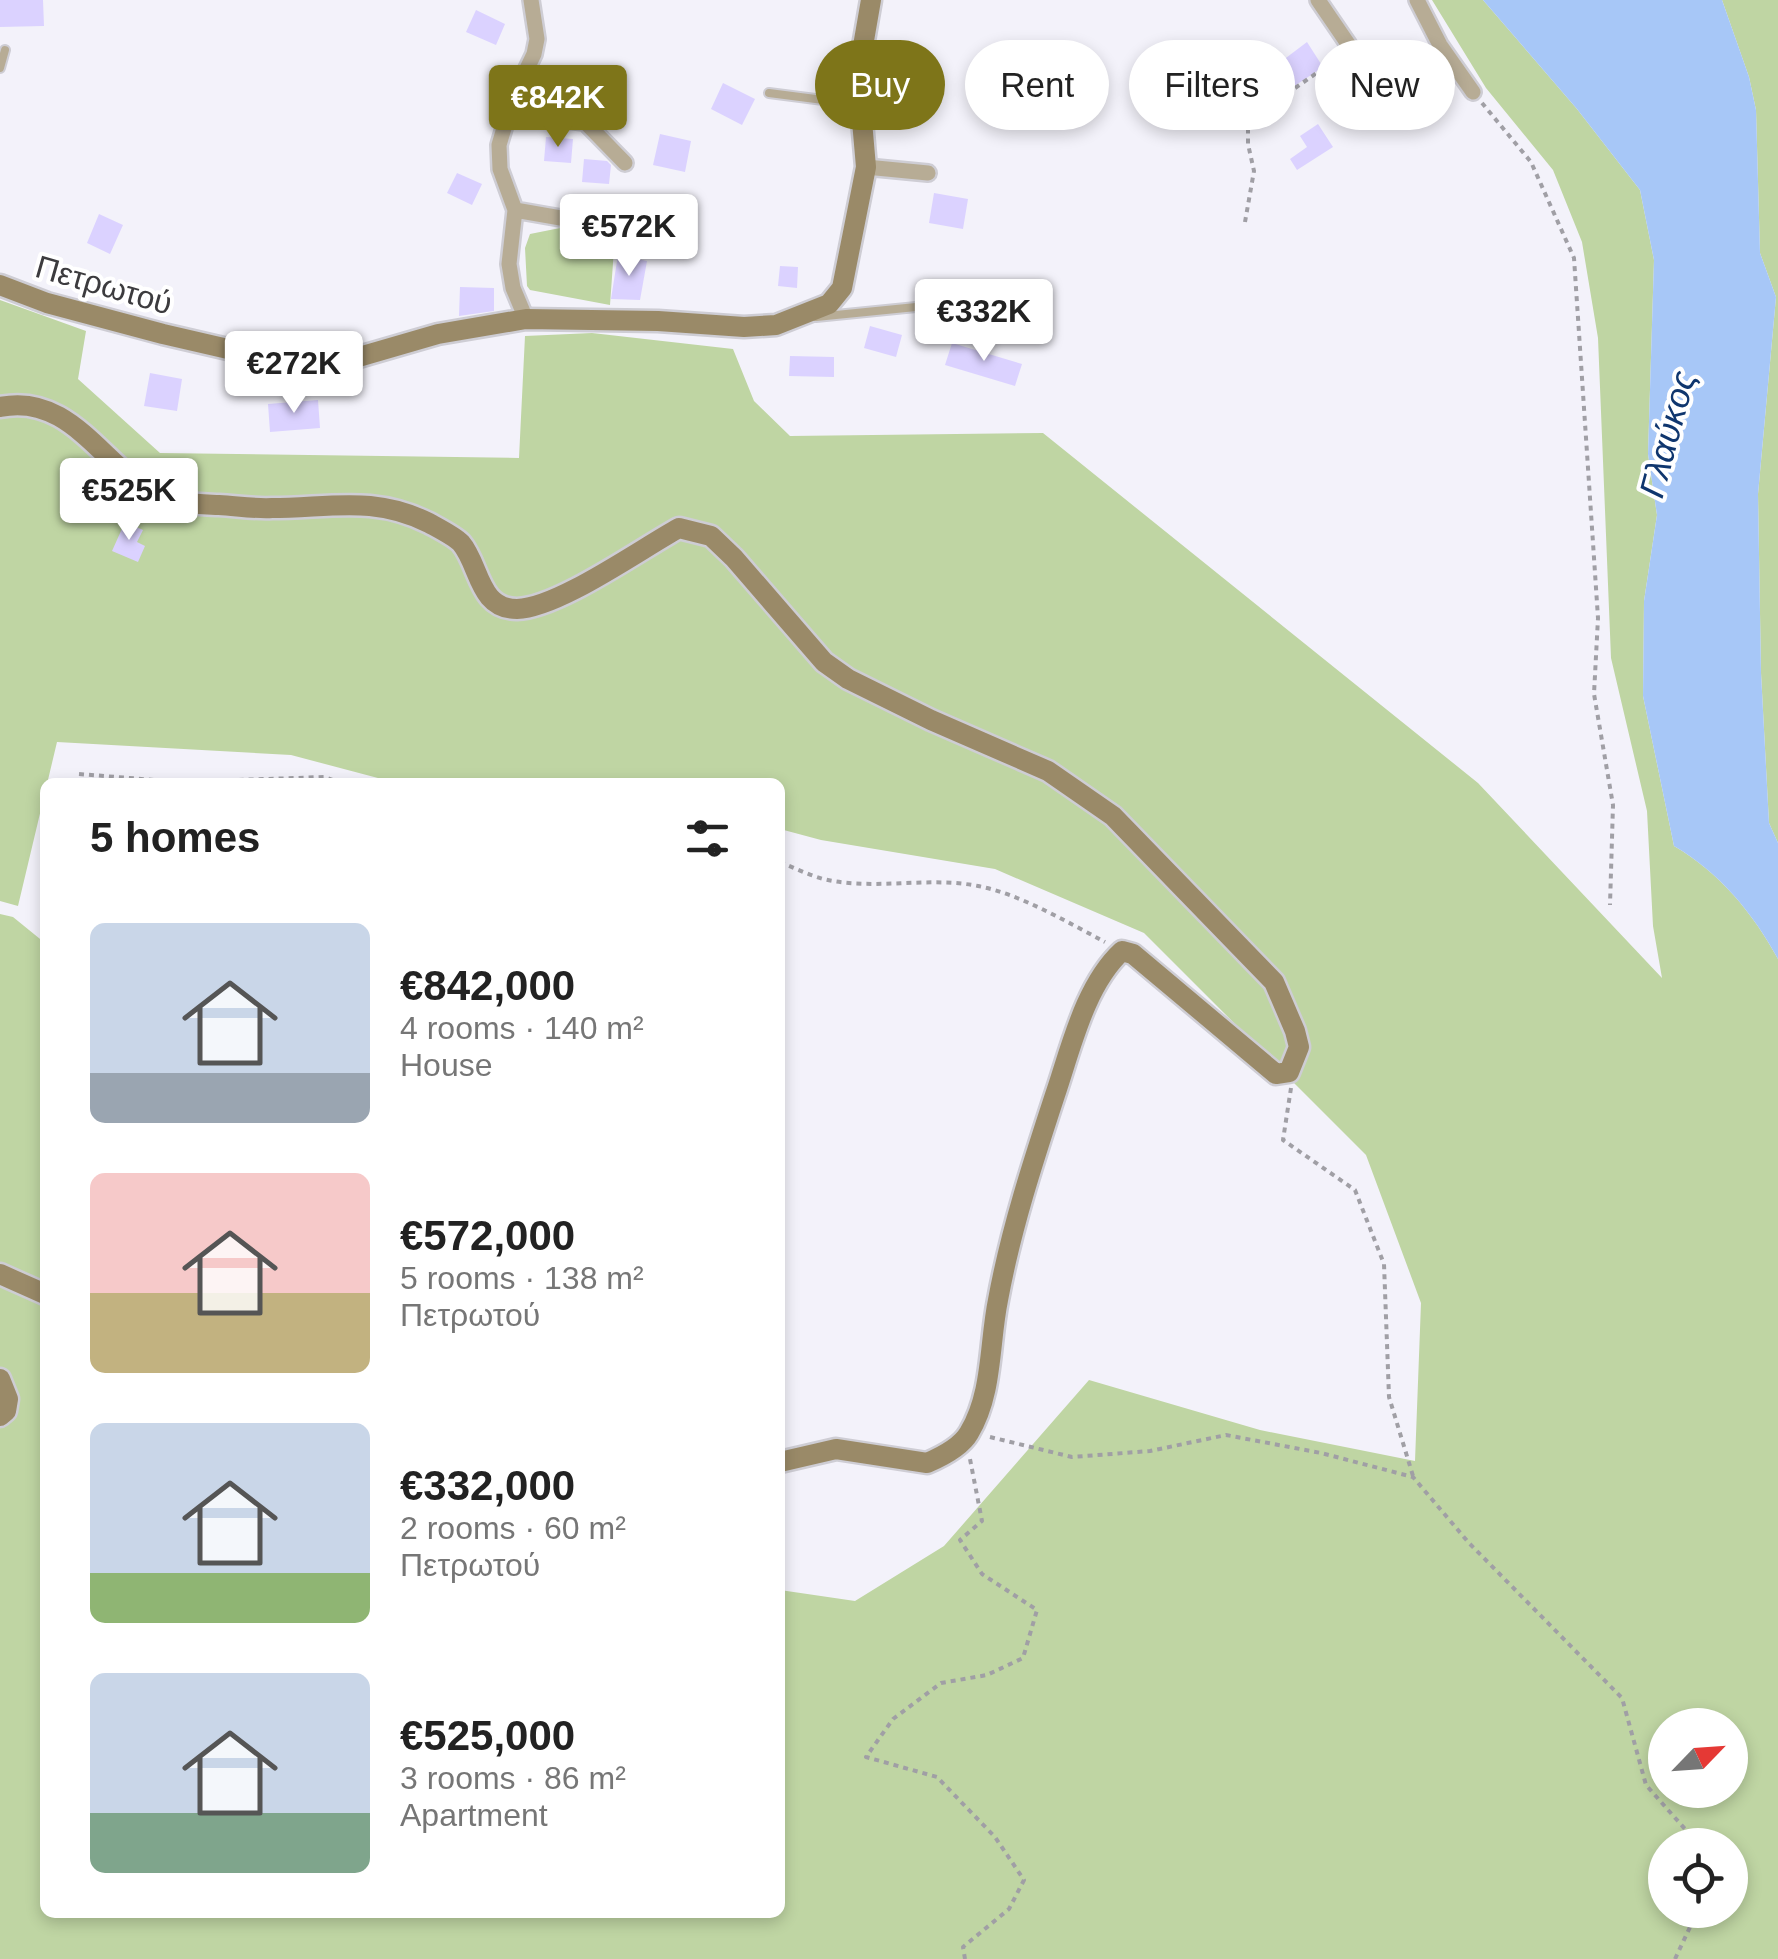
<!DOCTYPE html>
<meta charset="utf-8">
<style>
body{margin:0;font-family:Helvetica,sans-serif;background:#f2f2f2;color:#222;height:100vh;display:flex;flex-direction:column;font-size:38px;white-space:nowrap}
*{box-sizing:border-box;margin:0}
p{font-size:32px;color:#767676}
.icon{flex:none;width:55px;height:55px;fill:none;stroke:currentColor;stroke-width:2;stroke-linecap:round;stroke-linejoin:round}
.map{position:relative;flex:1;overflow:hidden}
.drawer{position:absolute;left:40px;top:778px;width:745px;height:1140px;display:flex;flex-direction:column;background:#fff;border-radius:15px;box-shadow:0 5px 15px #0003}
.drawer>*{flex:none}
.banner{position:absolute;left:815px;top:40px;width:812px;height:90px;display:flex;gap:20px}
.needle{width:65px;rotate:65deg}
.controls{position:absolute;left:1648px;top:1708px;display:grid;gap:20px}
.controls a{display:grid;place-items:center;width:100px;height:100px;border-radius:50%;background:#fff;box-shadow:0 5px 15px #0003;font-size:50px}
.price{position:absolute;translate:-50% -85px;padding:0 22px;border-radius:10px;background:#fff;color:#222;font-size:32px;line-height:65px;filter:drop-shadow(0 2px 5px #0008)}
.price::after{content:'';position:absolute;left:50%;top:60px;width:30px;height:22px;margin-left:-15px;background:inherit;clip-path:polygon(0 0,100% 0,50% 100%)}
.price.selected{background:#7e7519;color:#fff}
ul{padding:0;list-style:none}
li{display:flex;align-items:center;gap:30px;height:250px;padding:0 50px}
li span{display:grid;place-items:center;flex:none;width:280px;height:200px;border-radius:15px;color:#555}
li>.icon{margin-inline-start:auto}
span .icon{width:120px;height:120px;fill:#fffc;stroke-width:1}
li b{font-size:42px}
h2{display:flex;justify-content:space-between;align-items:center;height:120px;padding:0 50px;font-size:42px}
.chip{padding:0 35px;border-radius:45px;background:#fff;box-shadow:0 5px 15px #0003;font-size:35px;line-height:90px}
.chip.selected{background:#7e7519;color:#fff}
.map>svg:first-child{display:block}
</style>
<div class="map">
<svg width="1778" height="1959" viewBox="0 0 1778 1959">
<rect width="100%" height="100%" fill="#f3f2fa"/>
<!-- green -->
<path fill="#bfd5a3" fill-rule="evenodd" d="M1432 0H1483L1577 109 1640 190 1654 260 1648 454 1657 515 1644 601 1643 696 1674 846C1719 872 1753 913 1778 959V1959H0V914L13 917 45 943V1912H780V1590L855 1601 944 1546 1089 1380 1260 1430 1415 1461 1421 1303 1366 1155 1144 933 995 869 821 840 780 829V782H393L291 755 57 742 18 906 0 901V300L86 331 78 379 160 453 519 458 525 336 592 333 733 349 754 401 790 436 1043 433 1478 783 1662 978 1653 926 1647 811 1611 658 1598 338 1582 242 1553 170 1486 88ZM1665 1725H1730V1790H1665ZM1665 1845H1730V1910H1665Z
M1722 0H1778V843L1769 823 1761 673 1758 494 1776 297 1760 253 1756 110 1749 77Z
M560 228 614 249 610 305 530 290 527 286 525 248 530 234Z"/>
<!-- water -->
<path fill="#a7c7f7" d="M1483 0H1722L1749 77 1756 110 1760 253 1776 297 1758 494 1761 673 1769 823 1778 843V959C1753 913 1719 872 1674 846L1643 696 1644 601 1657 515 1648 454 1654 260 1640 190 1577 109Z"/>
<!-- building -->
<path fill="#dbd2ff" d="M0 0H43L44 26 0 27Z
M476 10 505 24 496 45 466 32Z
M1307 42 1323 67 1272 101 1257 80Z
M723 83 755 99 742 125 711 109Z
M1318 124 1333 147 1297 170 1290 159 1307 147 1300 136Z
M660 134 691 141 685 172 653 165Z
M546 137 573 139 571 163 544 161Z
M584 159 607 161 611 165 609 184 582 182Z
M457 173 482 184 472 205 447 193Z
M934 193 968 199 963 229 929 223Z
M645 210 663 217 657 232 639 225Z
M99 214 123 225 110 254 87 243Z
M618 255 647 261 640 300 611 299Z
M780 266 798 267 797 288 778 286Z
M460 287 494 288V311L459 316Z
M870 326 902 335 896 357 864 348Z
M952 343 1022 364 1015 386 945 365Z
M790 356 834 357V377L789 376Z
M150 373 182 379 177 411 144 406Z
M318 400 320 428 270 432 268 404Z
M125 522 143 530 137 542 145 546 138 562 112 551Z"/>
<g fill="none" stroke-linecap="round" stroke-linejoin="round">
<!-- lane casing -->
<g stroke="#cecdd4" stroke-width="12">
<path id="lane" d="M0 68 5 50
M769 93 831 101 857 92
M816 317 946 304 1022 325"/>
</g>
<!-- street casing -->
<g stroke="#cecdd4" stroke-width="20">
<path id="street" d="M1318 0 1387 101
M1417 0 1440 45 1473 92
M509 113 585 122 625 163
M585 122 613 115
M866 167 928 173
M515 210 595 224
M526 319 513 288 509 264 515 210 500 169 499 145 513 98 534 54 537 39 531 0"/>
</g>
<!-- secondary casing -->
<g stroke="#cecdd4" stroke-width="25">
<path id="secondary" d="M0 285 47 303 163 334 254 355 309 359 345 361 438 334 526 319 658 321 744 327 776 325 829 304 842 288 866 167 858 75 871 0
M0 407C72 392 104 470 159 496 177 504 200 504 219 505 237 506 255 509 272 508 329 508 374 495 429 523 438 528 454 536 461 543 480 565 478 609 517 609 558 608 639 550 679 528L711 536 734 558 824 662 848 679 931 720 1048 771 1113 816 1274 982 1295 1031 1299 1047 1289 1072 1276 1074 1133 954 1122 951C1085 985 1071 1048 1055 1095 1033 1162 1011 1229 998 1300 989 1344 993 1393 969 1433 961 1447 941 1457 927 1463L836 1449 780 1462
M0 1274 45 1294
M0 1379 8 1399 6 1411 0 1416"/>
</g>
<!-- path -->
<path stroke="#a09fa5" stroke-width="4" stroke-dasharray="5 5" stroke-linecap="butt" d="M1482 103 1531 162 1574 258 1598 618 1594 694 1613 805 1610 905
M1245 222 1254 171 1248 144V121L1328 65
M79 774 180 782 324 777 339 782
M780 862C794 868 809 875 823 879 874 891 927 876 978 886 1020 894 1067 922 1105 942
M1291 1088 1283 1140 1355 1190 1384 1264 1389 1397 1413 1476
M990 1437 1072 1457 1150 1451 1226 1435 1321 1453 1413 1477 1469 1543 1622 1698 1646 1785 1692 1837 1694 1845
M965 1959 963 1947 1009 1909 1024 1880 995 1837 937 1777 866 1757 893 1719 941 1683 987 1675 1023 1658 1037 1610 982 1574 960 1540 982 1521 970 1459
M1675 1959 1698 1910"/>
<!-- lane -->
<use href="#lane" stroke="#b7ac95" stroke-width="8"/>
<!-- street -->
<use href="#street" stroke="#b7ac95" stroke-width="15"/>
<!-- secondary -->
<use href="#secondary" stroke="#9a8a68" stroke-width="20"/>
</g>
<g text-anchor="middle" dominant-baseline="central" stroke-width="8" stroke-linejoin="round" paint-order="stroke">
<!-- street labels -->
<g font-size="32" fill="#3c3b3e" stroke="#fff">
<text transform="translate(104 285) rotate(16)">Πετρωτού</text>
</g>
<!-- water labels -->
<g font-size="35" font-style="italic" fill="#0f366e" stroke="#fff">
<text transform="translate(1667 434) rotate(-75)">Γλαύκος</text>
</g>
</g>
</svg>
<div class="controls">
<a><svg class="needle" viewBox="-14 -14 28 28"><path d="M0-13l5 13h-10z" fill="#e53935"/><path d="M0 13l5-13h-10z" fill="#767676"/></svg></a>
<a><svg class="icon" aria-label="locate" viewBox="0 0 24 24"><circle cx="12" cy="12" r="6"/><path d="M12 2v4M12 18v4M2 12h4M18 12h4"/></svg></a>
</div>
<b class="price selected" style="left:558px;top:150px">€842K</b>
<b class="price" style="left:629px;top:279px">€572K</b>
<b class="price" style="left:984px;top:364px">€332K</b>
<b class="price" style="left:294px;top:416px">€272K</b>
<b class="price" style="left:129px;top:543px">€525K</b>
<div class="banner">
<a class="chip selected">Buy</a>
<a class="chip">Rent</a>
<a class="chip">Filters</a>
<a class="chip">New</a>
</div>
<section class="drawer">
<h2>5 homes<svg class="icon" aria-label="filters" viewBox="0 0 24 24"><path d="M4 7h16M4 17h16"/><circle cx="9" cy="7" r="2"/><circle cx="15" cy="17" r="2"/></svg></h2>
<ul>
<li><span style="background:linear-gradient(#c9d6e8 75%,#9aa5b1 0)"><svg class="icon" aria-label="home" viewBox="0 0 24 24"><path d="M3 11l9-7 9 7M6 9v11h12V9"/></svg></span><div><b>€842,000</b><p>4 rooms · 140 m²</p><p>House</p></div></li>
<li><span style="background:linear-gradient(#f6c9c9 60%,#c2b280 0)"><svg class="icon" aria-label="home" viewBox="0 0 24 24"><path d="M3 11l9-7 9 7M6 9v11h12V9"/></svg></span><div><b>€572,000</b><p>5 rooms · 138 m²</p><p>Πετρωτού</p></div></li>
<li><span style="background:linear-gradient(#c9d6e8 75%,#8fb573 0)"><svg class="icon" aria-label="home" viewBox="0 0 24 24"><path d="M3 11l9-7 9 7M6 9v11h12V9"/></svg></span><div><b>€332,000</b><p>2 rooms · 60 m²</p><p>Πετρωτού</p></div></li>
<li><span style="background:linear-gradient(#c9d6e8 70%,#7fa58c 0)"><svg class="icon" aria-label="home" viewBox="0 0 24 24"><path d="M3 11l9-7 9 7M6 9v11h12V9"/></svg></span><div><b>€525,000</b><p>3 rooms · 86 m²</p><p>Apartment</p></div></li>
</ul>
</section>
</div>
